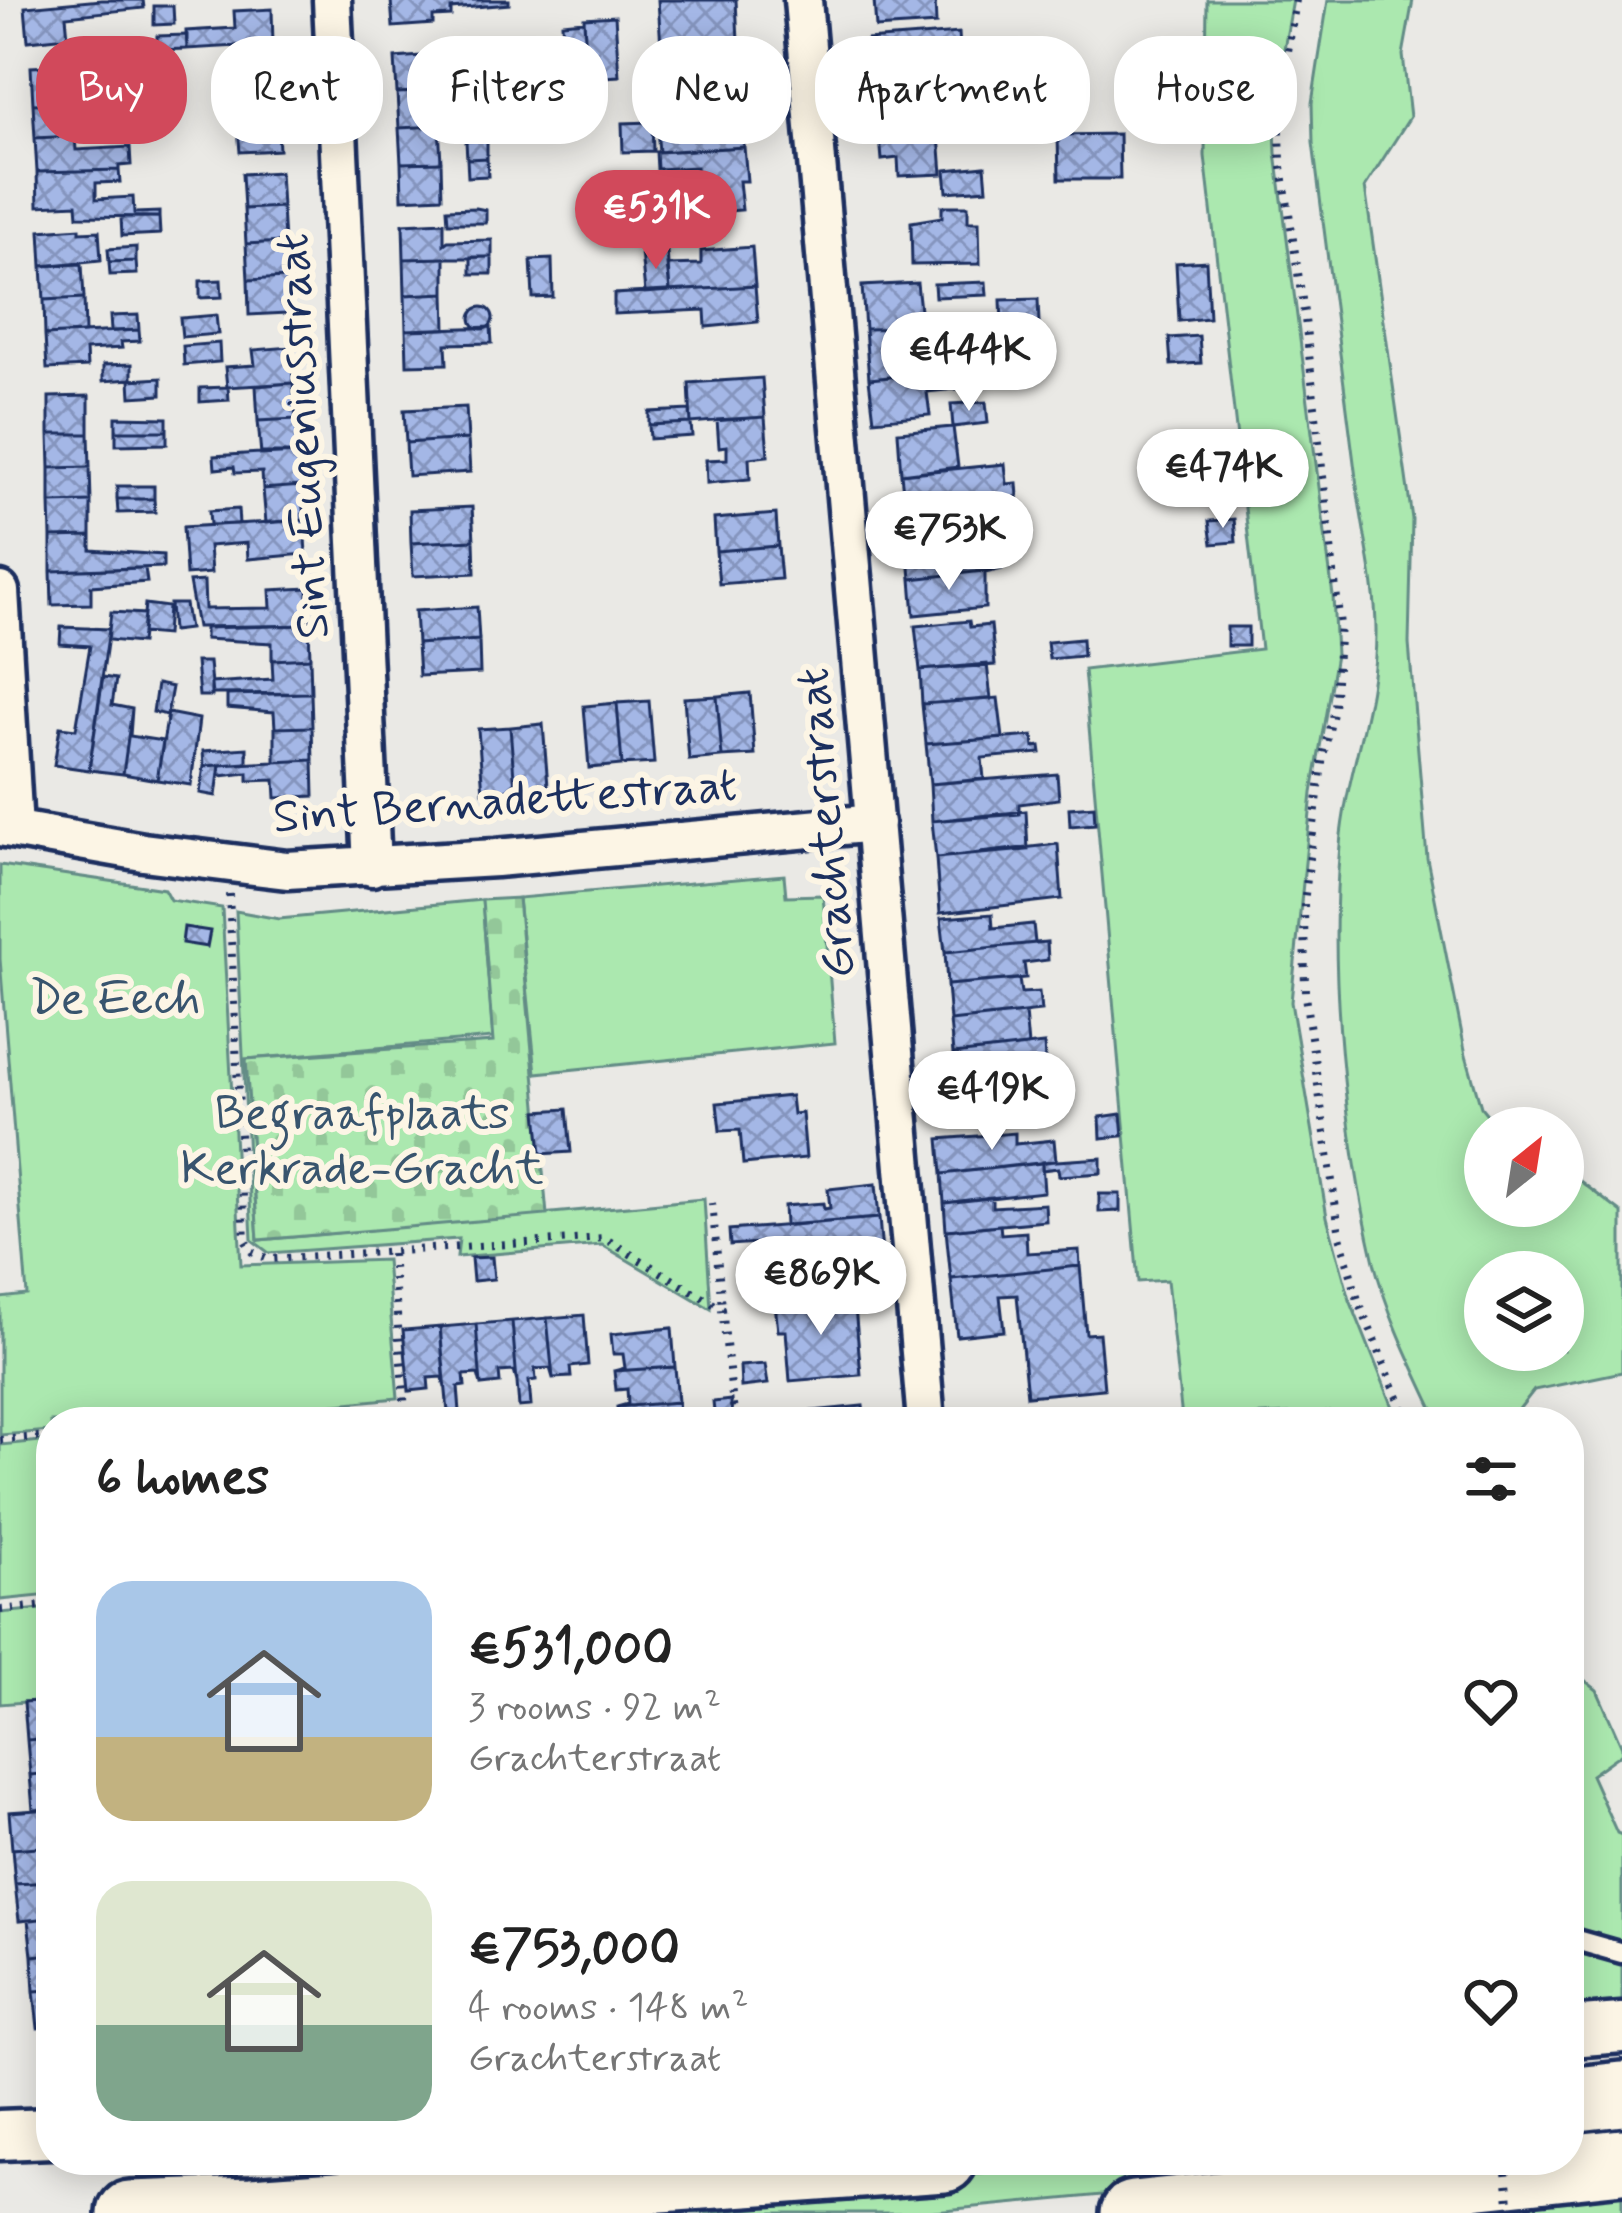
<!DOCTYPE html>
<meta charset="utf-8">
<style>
body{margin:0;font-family:Mynerve,sans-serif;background:#f6f6f6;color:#222;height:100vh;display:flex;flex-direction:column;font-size:45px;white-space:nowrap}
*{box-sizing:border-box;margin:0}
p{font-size:39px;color:#767676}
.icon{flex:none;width:66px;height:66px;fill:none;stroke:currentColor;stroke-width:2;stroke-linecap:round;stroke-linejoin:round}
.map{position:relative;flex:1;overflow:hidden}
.details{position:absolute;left:36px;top:1407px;width:1548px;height:768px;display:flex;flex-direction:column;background:#fff;border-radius:48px;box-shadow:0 6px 30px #0003}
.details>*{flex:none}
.hud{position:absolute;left:36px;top:36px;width:1551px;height:108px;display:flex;gap:24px}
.needle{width:78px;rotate:30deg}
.tools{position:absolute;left:1464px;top:1107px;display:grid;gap:24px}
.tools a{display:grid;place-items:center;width:120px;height:120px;border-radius:50%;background:#fff;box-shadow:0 6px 30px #0003;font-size:60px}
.price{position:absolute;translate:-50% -102px;padding:0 27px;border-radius:42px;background:#fff;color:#222;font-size:39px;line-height:78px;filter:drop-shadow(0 3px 6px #0008)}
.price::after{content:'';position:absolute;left:50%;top:72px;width:36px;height:27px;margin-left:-18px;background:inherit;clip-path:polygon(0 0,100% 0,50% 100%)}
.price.selected{background:#d1495b;color:#fff}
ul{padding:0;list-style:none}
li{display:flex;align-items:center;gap:36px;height:300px;padding:0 60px}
li span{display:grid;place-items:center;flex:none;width:336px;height:240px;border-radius:36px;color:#555}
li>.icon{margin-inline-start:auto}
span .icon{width:144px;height:144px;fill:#fffc;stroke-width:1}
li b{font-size:51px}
h2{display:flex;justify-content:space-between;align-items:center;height:144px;padding:0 60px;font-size:51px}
.chip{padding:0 42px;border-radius:48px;background:#fff;box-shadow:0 6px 30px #0003;font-size:42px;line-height:108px}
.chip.selected{background:#d1495b;color:#fff}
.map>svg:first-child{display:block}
</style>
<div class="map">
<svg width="1622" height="2213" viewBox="0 0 1622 2213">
<defs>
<pattern id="cemetery-stones" width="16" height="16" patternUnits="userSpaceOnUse" patternTransform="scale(3)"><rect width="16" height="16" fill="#abe8af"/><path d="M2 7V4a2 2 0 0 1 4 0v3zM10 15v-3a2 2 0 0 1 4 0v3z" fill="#93c799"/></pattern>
<pattern id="building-cross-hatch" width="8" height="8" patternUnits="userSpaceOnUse" patternTransform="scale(3)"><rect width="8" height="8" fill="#a4b7e6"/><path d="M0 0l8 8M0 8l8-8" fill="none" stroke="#8595be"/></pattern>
</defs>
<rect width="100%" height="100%" fill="#eae9e5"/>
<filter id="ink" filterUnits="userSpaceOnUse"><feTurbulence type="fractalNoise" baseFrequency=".00833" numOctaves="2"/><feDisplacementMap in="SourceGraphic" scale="24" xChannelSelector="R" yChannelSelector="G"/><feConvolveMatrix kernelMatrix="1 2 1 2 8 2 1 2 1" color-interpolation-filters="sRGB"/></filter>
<g filter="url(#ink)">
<!-- green -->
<path fill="#abe8af" stroke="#638c86" stroke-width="3" fill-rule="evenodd" d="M1207 0H1293L1274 103 1276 153 1333 596 1336 655 1312 793 1291 1002 1327 1217 1350 1300 1399 1422H1334L1329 1412 1182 1419 1167 1280 1138 1282 1084 670 1261 649 1205 156Z
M1328 0H1413L1403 55 1410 117 1365 187 1412 519 1409 644 1427 858 1466 1055 1481 1107 1498 1128H1485V1206H1563V1168L1622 1213V1372L1534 1390 1509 1422H1439C1415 1370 1388 1318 1374 1262 1345 1136 1328 974 1340 845 1346 773 1377 704 1376 630 1376 582 1363 534 1357 486 1342 372 1328 257 1313 143L1312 103ZM1485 1272H1563V1350H1485Z
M0 865 164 889 170 900 222 908 241 1265 386 1260 398 1398 151 1422H51V1431L0 1435V1298L27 1295 0 959Z
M784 875 786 896 823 895 835 1043 536 1073 518 898Z
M482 900 493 1038 246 1059 258 1240 704 1199 711 1309 602 1245 457 1257 459 1239 269 1253 252 1240 236 911 279 919Z
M51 1440V1595L0 1600V1445Z
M51 1608V1700L0 1704V1613Z
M1569 1668 1597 1690 1622 1747V1753L1591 1775 1617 1833 1622 1835V1943L1569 1926Z
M1569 1948 1622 1961V2002L1569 2007Z
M1139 2160H1468L913 2213H458L672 2201Z
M1622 2185V2213H1334Z"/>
<!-- cemetery -->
<path fill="url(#cemetery-stones)" stroke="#638c86" stroke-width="3" d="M518 898 547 1215 258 1240 246 1059 493 1042 482 900Z"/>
<!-- building -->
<path fill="url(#building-cross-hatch)" stroke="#1b2f5e" stroke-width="3" d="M101 0H143L144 8 66 16 68 37 28 41 25 7Z
M391 0H509V4L451 9V16L433 17V24L393 27Z
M658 0H736L738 41 661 47Z
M874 0H935L936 24 876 28Z
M154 6H173L174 24 154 25Z
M272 9 273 44 187 49 186 31 235 28 234 11Z
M615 16 619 76 587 78 584 18Z
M584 21 585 39 563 40 562 23Z
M959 33 962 85 901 89 902 99 871 101 877 99 873 42 866 40Z
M187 35V49L157 50V36Z
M273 44 275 79 237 82 235 46Z
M435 55 437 91 397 93 395 58Z
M72 65 74 103 33 104 31 67Z
M710 66V74L738 72 740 98 671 101 669 70Z
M463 71H484L485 88 463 89Z
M275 79 277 115 237 117V82Z
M130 82 132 96 100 99 99 84Z
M485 88V106L463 107V89Z
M437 91 439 126 399 128 397 93Z
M132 96 133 111 101 113 100 99Z
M740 98 680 104 678 132 696 131 695 114 741 110 744 147 659 152 655 104Z
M74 103 75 136 35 138 33 104Z
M937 109 942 174 899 176 898 158 882 160 878 114Z
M277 115 279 150 240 152 237 117Z
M652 122 653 151 623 152 622 123Z
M439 126 441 162 401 163 399 128Z
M1119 134 1120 179H1059L1058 135Z
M75 136 76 150 130 147 131 165 119 166V170L37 172 35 138Z
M487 140V158L467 159 466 141Z
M744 147 747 181H739L742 210 693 214 690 184 697 183 696 167 657 169 656 152Z
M487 158 488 176 468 177 467 159Z
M441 162 442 197 402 199 401 163Z
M985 166 987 189 947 192 945 170Z
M119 170 120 182 96 183V199L133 197 134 213 159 212V217L78 216 77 204 38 206 37 172Z
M280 172 282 207 244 209 242 174Z
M942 206H968V222H979L980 264 912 265 911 222 942 217Z
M282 207 284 242 246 244 244 209Z
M476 208 486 210V223H448L447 209Z
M159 217 160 234 122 236 121 218Z
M444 222V244L448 241 492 240V257L404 259 403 224Z
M80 228V232L99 231 101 260 42 266 40 231Z
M284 242 286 278 248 280 246 244Z
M136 247V261L109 262 108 249Z
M752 247 755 286 670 291 667 265 701 264V251Z
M667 251 670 291 645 293 641 252Z
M471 257H492V274H471Z
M445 258V293L405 295 404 259Z
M552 259 553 297 533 298 531 260Z
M136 261 137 274 110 275 109 262Z
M1206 261 1209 318 1179 321 1176 263Z
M82 264 84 298 44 300 42 266Z
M286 278 287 313 249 315 248 280Z
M221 280 222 297 200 298V281Z
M986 282 987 295 935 297 934 284Z
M917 283 922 328 865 329 862 286Z
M755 286 758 322 706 327 705 310 614 314V294Z
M445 293 446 329 406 330 405 295Z
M84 298 85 333 45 335 44 300Z
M1038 299 1039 323 1002 325 1001 300Z
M471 318a11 11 0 1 1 22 0a11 11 0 1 1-22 0Z
M138 315 139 330 111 331 110 316Z
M216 315 218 334 182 337 180 318Z
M491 327 492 343 446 344 447 364 407 365 406 330Z
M922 328 924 352 978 347 980 368 869 379 865 329Z
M139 330 140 341 121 342 122 348 86 350 87 367 47 369 45 335Z
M1199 336 1201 363 1171 365 1169 338Z
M219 343 220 362 184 365 183 346Z
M291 347 293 383 227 387 225 367 255 365 253 350Z
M132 364V379L103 381V365Z
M976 368 978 385 955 387 954 370Z
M954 371 956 389 927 392 930 415 874 420 869 379Z
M161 378V395L131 397 130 380Z
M762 378 765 417 691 423 689 383Z
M293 383 296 419 258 421 256 386Z
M228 387 229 400 200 402V388Z
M89 396V434H49V397Z
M986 402 988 423 953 427 951 404Z
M466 407 468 439 406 443 404 410Z
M690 410 691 423 649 425V412Z
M116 417 167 418V431H116Z
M765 417 768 456 749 458 750 479 707 483 706 460 727 459V446L719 447 717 420Z
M296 419 299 453 261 455 258 421Z
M691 423 692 436 650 439 649 425Z
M953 427 958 467 901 474 898 432Z
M116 431H167V444L116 445Z
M49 434H89L90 467 50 468Z
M468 439 470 472 408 476 406 443Z
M1186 450 1188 473 1158 475 1156 453Z
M260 453H299L301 486 263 489 262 472 235 473 234 467 215 469 214 456Z
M1005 464 1007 484 1017 483 1018 497 905 509 901 474Z
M90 467 91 502 50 503V468Z
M117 486H154V499H117Z
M301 486 304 520 266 523 263 489Z
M117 499H154L155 512 118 513Z
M996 499 998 516 957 520 959 539 908 545 905 509Z
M91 502V536L51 537 50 503Z
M472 507 474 540 411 543 410 510Z
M238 509 239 524 210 525 209 511Z
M776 514 778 546 716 551 714 519Z
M1234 519 1236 542 1212 544 1209 521Z
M304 520 306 554 248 559 247 543 209 546 211 573 186 575 183 527Z
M91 536V550L163 555V567L51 571V537Z
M959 539 962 568 967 559 1001 556 1002 569 911 579 908 545Z
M474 540 475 573 413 576 411 543Z
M778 546 781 579 719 584 716 551Z
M145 568 147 582 91 586V604L52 605 51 571Z
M1002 569 985 573V608L914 615 911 579Z
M204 581 205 609 271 608 270 590 308 588 309 625 197 627 189 582Z
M145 604 168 607 166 635 142 633Z
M170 604H185L189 629 172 631Z
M477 607 479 640 417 644 415 611Z
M111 612 144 614 141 643 108 640Z
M969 621 970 627 991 625 995 665 920 670 915 626Z
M309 625 310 658 272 660V643L205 639V628Z
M61 627 109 629 89 770 54 765 60 727 76 729 90 646 60 644Z
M1227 627H1248V646H1227Z
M1082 639 1083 656 1049 659 1047 642Z
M479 640 480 673 419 676 417 644Z
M310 658 311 693 211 694V683L273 679 272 660Z
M196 662H209L212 696H199Z
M987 664 991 699 922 704 920 670Z
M103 677 116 679 112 705 132 709 123 774 89 770Z
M157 684 172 687 167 715 153 712Z
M311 693 312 727 275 728 274 712 227 708V695Z
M750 693 755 755 722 757 717 696Z
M717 696 722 757 689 760 684 698Z
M998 698 1003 738 926 744 922 704Z
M649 701 654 763 622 765 617 703Z
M617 703 622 765 589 768 584 706Z
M132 709 130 736 163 741 157 780 123 774Z
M168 713 199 719 191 785 157 780Z
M543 724 548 786 515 789 510 727Z
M312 727 313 760 275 762V728Z
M510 727 515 789 483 792 478 729Z
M1033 736 1034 747 1040 746 1041 753 982 758 984 779 930 784 926 744Z
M247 748V763L204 766 203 751Z
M313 760 314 796 276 798 275 780 248 781V773L220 776V765Z
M220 765 216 796 200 793 204 766Z
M1057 774 1059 799 1019 804V814L932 821 930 784Z
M1094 806 1095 824 1070 826 1069 808Z
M1026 811 1028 850 936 858 932 821Z
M1058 844 1062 899 940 913 936 858Z
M992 914 993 928 1033 924 1035 943 945 952 941 918Z
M184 927 210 931 207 947 182 943Z
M1047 942 1048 960 1024 963 1026 978 947 985 945 952Z
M1019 979 1021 993 1039 992 1041 1011 950 1021 947 985Z
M1025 1013 1028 1046 953 1054 950 1021Z
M1044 1044 1046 1078 956 1087 953 1054Z
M1046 1078 1048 1097 1009 1101 1011 1119 959 1123 956 1087Z
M791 1096 793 1114 802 1113 806 1158 743 1164 740 1130 720 1131 717 1103Z
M567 1109 571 1152 541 1154 537 1111Z
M1121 1114 1123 1136 1101 1138 1100 1117Z
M1015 1133V1144L1054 1140 1056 1161 942 1174 939 1139Z
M1101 1158V1173L1059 1176 1058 1168 1042 1170V1162Z
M1042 1163 1044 1192 944 1203 942 1174Z
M876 1184 879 1218 785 1225 784 1206 823 1203 824 1209 830 1208 828 1189Z
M1099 1194H1120V1211L1099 1212Z
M992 1197V1207L1045 1204 1046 1221 946 1230 944 1203Z
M879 1218 882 1253 825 1258 826 1281 757 1286 755 1263 804 1259 803 1245 786 1246V1241L730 1245 729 1230Z
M1000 1225 1001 1234 1026 1232 1027 1253 1079 1250 1080 1266 951 1279 946 1230Z
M492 1257 494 1279 473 1281 471 1258Z
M1080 1266 1086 1334 1099 1333 1104 1389 1027 1396 1017 1295 1000 1296 1004 1331 957 1336 951 1279Z
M854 1296 861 1375 790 1381 786 1331H778L775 1304Z
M584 1315 588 1365 570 1367 571 1377 553 1378 547 1318Z
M547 1318 553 1378 550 1368 535 1369 536 1380 529 1381 531 1406 519 1407 512 1321Z
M512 1321 517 1382 514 1371 499 1372 500 1383 481 1385 476 1324Z
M476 1324 481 1385 478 1374 464 1375 465 1386 458 1387 460 1412 448 1413 440 1327Z
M440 1327 445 1388 443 1377 428 1378 429 1389 409 1391 403 1330Z
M672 1328 675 1367 614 1371 625 1368 623 1354H613L611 1334Z
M765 1364 768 1384 741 1387 740 1366Z
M675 1367 678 1402 617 1407 628 1404 627 1389 616 1390 614 1371Z
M731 1400 732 1422H715L713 1402Z
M678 1402 680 1422H618L617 1407Z
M863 1406 865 1422H803L802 1412Z
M51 1700V1738L27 1740 24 1702Z
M51 1738V1773L30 1775 27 1740Z
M51 1773V1809L33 1810 30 1775Z
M51 1809V1846L12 1849 9 1812Z
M51 1846V1882L15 1884 12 1849Z
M51 1882V1918L19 1921 15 1884Z
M51 1918V1954L32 1956 28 1920Z
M51 1954V1990L34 1991 32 1956Z
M51 1990V2027L38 2028 34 1991Z"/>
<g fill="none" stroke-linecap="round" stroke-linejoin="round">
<!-- service casing -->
<g stroke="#1b2f5e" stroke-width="27">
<path id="service" d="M1569 1938 1622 1953"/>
</g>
<!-- minor casing -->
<g stroke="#1b2f5e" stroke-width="45">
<path id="minor" d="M332 0 372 867
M803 0 926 1422
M0 591 14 829
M0 827 143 852 287 870 496 858 875 823"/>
</g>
<!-- tertiary casing -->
<g stroke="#1b2f5e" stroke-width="57">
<path id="tertiary" d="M1569 2032 1622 2028
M0 2135 51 2133"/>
</g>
<!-- trunk casing -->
<g stroke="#1b2f5e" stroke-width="72">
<path id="trunk" d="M1569 2100 1622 2094
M130 2213 252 2209 944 2160
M1133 2213 1622 2161"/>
</g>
<!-- path -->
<path stroke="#1b2f5e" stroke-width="8" stroke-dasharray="3 9" stroke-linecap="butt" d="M1296 0 1279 109 1281 160 1305 319 1340 625 1334 709 1323 756 1304 902 1305 996 1340 1236 1358 1300 1408 1422
M229 894 245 1240 252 1252 269 1259 604 1238 722 1309 735 1422
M712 1203 722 1307
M392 1254 406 1422
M213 1422H224
M0 1440 51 1436
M0 1610 51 1605"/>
<!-- service -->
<use href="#service" stroke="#fcf5e5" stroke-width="18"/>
<!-- minor -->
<use href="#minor" stroke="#fcf5e5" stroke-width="36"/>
<!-- tertiary -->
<use href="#tertiary" stroke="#fcf5e5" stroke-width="48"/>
<!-- trunk -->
<use href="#trunk" stroke="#fcf5e5" stroke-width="63"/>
<!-- path-bridge -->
<path stroke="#1b2f5e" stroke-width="8" stroke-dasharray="3 9" stroke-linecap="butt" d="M1505 2160 1510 2213"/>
</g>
</g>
<g text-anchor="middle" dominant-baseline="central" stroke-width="12" stroke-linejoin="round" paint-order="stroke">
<!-- street labels -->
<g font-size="48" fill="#1b2f5e" stroke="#fcf5e5">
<text transform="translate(304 436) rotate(-93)">Sint Eugeniusstraat</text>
<text transform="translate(505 802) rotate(-4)">Sint Bernadettestraat</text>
<text transform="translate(827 823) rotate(-95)">Grachterstraat</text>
</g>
<!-- park labels -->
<g font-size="48" fill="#38546e" stroke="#fcf5e5">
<text x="115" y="999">De Eech</text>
<text x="362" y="1114">Begraafplaats<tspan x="362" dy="55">Kerkrade-Gracht</tspan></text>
</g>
</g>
</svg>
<div class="tools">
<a><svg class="needle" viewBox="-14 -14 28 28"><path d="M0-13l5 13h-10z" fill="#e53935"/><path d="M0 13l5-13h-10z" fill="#767676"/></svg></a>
<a><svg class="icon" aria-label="layers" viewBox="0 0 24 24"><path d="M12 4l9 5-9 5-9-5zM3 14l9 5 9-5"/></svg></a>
</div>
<b class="price selected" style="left:656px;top:272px">€531K</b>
<b class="price" style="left:969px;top:414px">€444K</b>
<b class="price" style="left:1223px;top:531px">€474K</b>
<b class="price" style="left:949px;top:593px">€753K</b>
<b class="price" style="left:992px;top:1153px">€419K</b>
<b class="price" style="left:821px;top:1338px">€869K</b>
<div class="hud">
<a class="chip selected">Buy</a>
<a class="chip">Rent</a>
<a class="chip">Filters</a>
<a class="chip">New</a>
<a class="chip">Apartment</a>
<a class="chip">House</a>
</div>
<section class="details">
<h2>6 homes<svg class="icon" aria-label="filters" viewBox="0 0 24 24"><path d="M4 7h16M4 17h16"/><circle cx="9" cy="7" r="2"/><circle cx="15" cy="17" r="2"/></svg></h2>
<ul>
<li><span style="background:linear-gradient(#a9c7e8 65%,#c2b280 0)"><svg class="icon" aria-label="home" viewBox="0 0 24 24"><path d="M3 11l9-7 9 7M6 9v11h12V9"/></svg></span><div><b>€531,000</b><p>3 rooms · 92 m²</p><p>Grachterstraat</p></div><svg class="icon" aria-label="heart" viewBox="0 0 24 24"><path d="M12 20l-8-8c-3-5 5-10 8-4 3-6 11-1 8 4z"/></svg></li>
<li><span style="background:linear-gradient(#dfe7d0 60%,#7fa58c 0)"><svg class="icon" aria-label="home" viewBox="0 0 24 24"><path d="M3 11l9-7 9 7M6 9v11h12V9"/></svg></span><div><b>€753,000</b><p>4 rooms · 148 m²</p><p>Grachterstraat</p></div><svg class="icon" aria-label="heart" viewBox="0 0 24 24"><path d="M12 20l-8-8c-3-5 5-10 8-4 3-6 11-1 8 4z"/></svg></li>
</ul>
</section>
</div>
